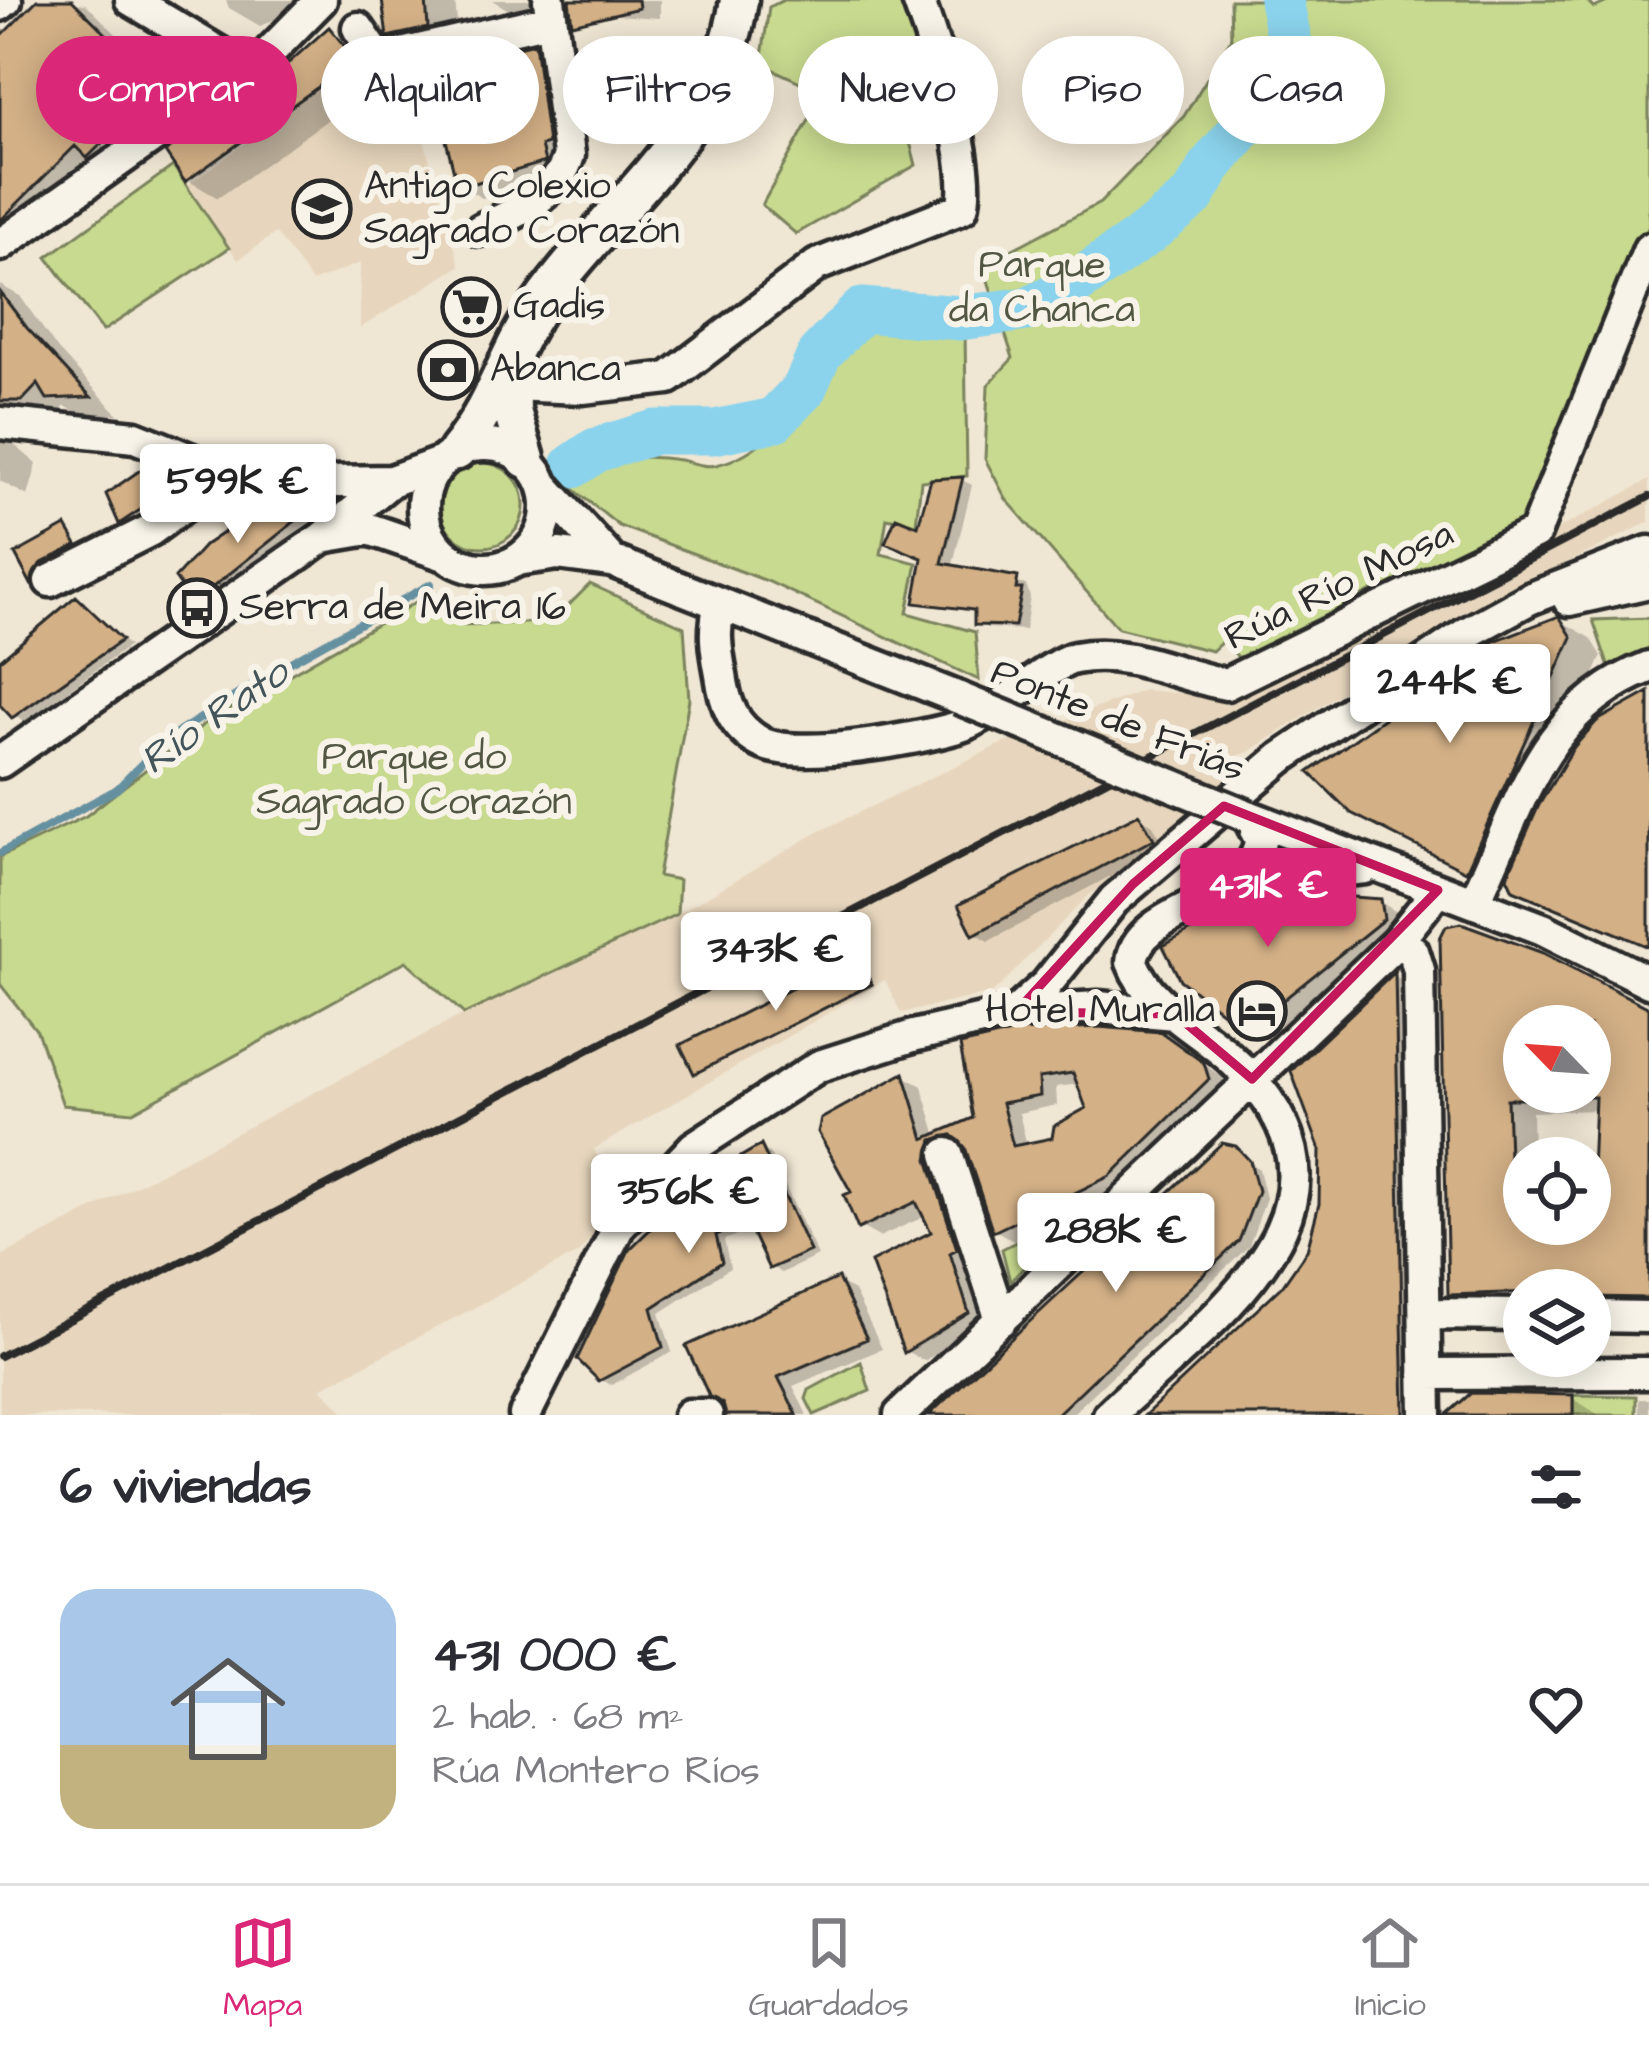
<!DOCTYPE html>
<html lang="es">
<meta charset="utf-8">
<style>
body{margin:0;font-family:"Architects Daughter",sans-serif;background:#f7f7f7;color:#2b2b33;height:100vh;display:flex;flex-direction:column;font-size:45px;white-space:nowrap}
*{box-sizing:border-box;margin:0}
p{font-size:39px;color:#7c7c81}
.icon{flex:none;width:66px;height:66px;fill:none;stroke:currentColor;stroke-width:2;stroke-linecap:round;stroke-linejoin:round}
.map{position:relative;height:1415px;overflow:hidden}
.drawer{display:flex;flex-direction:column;background:#fff;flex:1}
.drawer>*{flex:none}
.top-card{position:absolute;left:36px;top:36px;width:1578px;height:108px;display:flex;gap:24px}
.needle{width:78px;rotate:295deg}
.fabs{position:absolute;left:1503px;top:1005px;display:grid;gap:24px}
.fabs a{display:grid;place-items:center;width:108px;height:108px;border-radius:50%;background:#fff;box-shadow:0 6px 30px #0003;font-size:60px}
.price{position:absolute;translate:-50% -102px;padding:0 27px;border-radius:12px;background:#fff;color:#222;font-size:39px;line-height:78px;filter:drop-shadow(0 3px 6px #0008)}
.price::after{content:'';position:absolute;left:50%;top:72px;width:36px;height:27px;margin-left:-18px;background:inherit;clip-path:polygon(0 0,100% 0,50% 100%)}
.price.current{background:#db2777;color:#fff}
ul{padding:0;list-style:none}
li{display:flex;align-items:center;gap:36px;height:300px;padding:0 60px}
li span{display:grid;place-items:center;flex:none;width:336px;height:240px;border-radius:36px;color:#555}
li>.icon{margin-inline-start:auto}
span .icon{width:144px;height:144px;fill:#fffc;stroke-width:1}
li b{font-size:51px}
h2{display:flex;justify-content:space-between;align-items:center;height:144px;padding:0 60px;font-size:51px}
.pill{padding:0 42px;border-radius:54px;background:#fff;box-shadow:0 6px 30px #0003;font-size:42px;line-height:108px}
.pill.current{background:#db2777;color:#fff}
.dock{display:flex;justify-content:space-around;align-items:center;height:168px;border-top:3px solid #e1e1e2;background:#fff;font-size:33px;color:#7c7c81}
.dock a{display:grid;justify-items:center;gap:6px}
.dock .current{color:#db2777}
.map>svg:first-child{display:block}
</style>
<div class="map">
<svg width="1649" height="1415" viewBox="0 0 1649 1415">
<rect width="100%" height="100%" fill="#f0e6d4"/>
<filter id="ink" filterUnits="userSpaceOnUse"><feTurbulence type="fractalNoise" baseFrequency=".00833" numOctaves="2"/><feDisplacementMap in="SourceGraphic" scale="24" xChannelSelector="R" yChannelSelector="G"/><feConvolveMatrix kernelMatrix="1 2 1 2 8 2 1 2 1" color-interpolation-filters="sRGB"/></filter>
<g filter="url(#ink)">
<!-- built -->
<path fill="#e7d6bd" d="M357 60 375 83 405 74 460 266 360 328V263L312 282 276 233 238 260 187 186Z
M1649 480V522L1462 615 1249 752 1226 760 1224 785 1086 898 993 993 901 1013 885 980 594 1149 621 1205 578 1253 321 1388 347 1415H0V1257L464 1014 677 914 820 831 997 746 1144 690 1210 696 1361 636Z"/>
<!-- green -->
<path fill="#c8da8f" stroke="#7a825d" stroke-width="3" d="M784 0H912L933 73 876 88 884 115 901 108 916 165 796 234 762 205 824 93 761 64 769 7Z
M1230 0H1586L1594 8 1612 0H1649V226L1608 308 1533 523 1394 597 1374 590 1241 661 1224 640 1212 651 1118 628 1006 499 985 459 988 385 1013 358 983 265 1100 203 1184 116 1231 39Z
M173 166 229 248 103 331 47 257Z
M865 319 965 332 967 476 921 481 916 524 887 518 881 554 917 563 907 613 975 632 979 680 767 581 619 526 567 484C591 456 645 454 680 460 692 462 705 468 716 465 791 447 810 364 865 319Z
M440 505a42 42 0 1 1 84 0a42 42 0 1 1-84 0Z
M590 584 684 627 689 699 658 876 679 880 677 914 464 1014 406 961 133 1112 63 1105 37 1031 0 984V857L86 816 207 722 416 602 462 625 552 622Z
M1649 618V648L1611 674 1593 620Z
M1042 1229 1048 1244 1010 1281 1002 1249Z
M861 1362 870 1391 814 1415 806 1399 809 1390Z
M1573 1395 1636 1396V1415H1573Z"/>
<!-- shadow -->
<path fill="#0003" fill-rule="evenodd" d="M41 0 86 4 188 106 105 164 14 258 0 251V41Z
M226 0H310L311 3 260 26 229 8Z
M387 0H455L459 45 421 53 390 35Z
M492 0H547V11L507 9Z
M578 0H660V18L603 14Z
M329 31 360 49 385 79 218 198 187 180 276 77Z
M534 47 555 59 565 173 482 198 461 186Z
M0 285 20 296 58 350 118 414 81 415 65 406 55 418 27 417 0 401Z
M0 433 37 464 28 496 0 481Z
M962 480 972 485 952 568 1026 585 1030 597 1025 630 987 628 977 623V613L917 601 925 558 920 530 933 482Z
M187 483 193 486 131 527 125 524Z
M269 505 325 509 205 606 195 601Z
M66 530 85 551 42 587 19 555Z
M76 599 129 646 24 722 0 701V664Z
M1559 620 1591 638 1602 656 1499 886 1386 830Z
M1649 696V949L1515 888Z
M1139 817 1153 825 1165 847 989 941 975 933Z
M1380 902 1402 915 1404 931 1269 1040 1247 1027Z
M1443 939 1649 1011V1311L1590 1310V1290H1524V1309L1476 1308 1451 1293ZM1524 1026H1590V1092H1524ZM1597 1110 1594 1219 1590 1224H1524V1158H1533L1532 1112Z
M858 958 874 986 696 1072Z
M1395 976 1417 988 1426 1415H1147L1296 1275 1317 1226Z
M963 1047H1180L1222 1077 1226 1090 1129 1185 1014 1241 995 1230 968 1145 951 1150 967 1263 986 1323 924 1361 906 1351 935 1233 926 1216 879 1237 861 1227 855 1193 904 1076 922 1086 937 1136 976 1119ZM1080 1084 1089 1109 1055 1140 1027 1146 1019 1113 1057 1105 1056 1087Z
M761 1148 770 1154 818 1256 781 1273 772 1267 753 1228 724 1240 730 1268 660 1313 672 1352 611 1385 600 1379Z
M1234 1149 1259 1169 1266 1198 1249 1246 1071 1415H936Z
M838 1282 854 1291 882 1349 793 1386 807 1415H727Z
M1572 1398 1599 1415H1458Z
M1639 1399H1649V1415H1639Z"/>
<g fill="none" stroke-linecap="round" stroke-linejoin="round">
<!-- stream -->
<path stroke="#65909f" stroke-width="8" d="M0 853 117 789 163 742 278 669 431 584"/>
<!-- river -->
<path stroke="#8bd3ec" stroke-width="45" d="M573 466 596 450 655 432H714L774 420 804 389 820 353 862 310 960 318 1027 309 1060 294 1148 233 1193 196 1212 164 1281 81 1289 39 1281 0"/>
</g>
<!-- building -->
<path fill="#d3b086" stroke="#2b2b2b" stroke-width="3" fill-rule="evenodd" d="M37 0H72L159 87 87 158 75 146 0 221V37Z
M382 0H426L428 28 387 37Z
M569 0H638L639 8 572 24Z
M329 27 356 60 185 182 165 152 275 75Z
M535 43 548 144 541 146 545 162 458 188 428 68Z
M0 292 27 328 91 397 47 399 38 384 22 401H0Z
M149 464 187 479 119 524 106 494Z
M963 477 942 563 1018 577 1016 589H1022L1015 626 974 625V610L914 603 922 558 885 543 896 517 918 526 931 479Z
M268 502H319L193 603 175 578 205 545Z
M66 526 77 545 40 564 31 584 15 554Z
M76 596 122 640 12 718 0 705V660Z
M1559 616 1572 637 1466 871 1351 813 1309 772 1489 643Z
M1649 692V947L1513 890 1507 877 1539 805 1574 747 1597 721Z
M1139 814 1154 839 973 935 958 905Z
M1309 894 1381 899 1384 919 1246 1030 1180 980 1163 946 1238 904Z
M1461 923 1543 953 1649 1008V1298L1590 1297V1290L1448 1295 1440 938 1446 926ZM1524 1026H1590V1097H1595L1590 1224H1524V1217H1511L1507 1099H1524Z
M858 955 872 984 694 1074 680 1045Z
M1395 972 1404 1415H1145L1282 1286 1307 1250 1319 1204 1320 1150 1291 1071Z
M1098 1027 1161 1032 1204 1063 1209 1079 1110 1176 993 1232 965 1147 952 1135 933 1140 928 1159 957 1249 950 1253 969 1313 904 1353 871 1262 931 1232 916 1202 858 1229 844 1195 851 1192 818 1132 821 1119 904 1073 924 1139 973 1118 960 1045 1019 1031ZM1073 1073 1086 1108 1054 1126 1052 1138 1013 1146 1002 1103 1040 1096 1039 1078Z
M1222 1143 1236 1146 1250 1161 1258 1191 1239 1241 1056 1415H929Z
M761 1145 810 1251 769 1269 747 1222 716 1235 722 1262 652 1308 663 1347 599 1381 577 1359 629 1250 698 1182Z
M838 1278 867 1339 778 1377 797 1415H726L723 1404 709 1396 686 1346Z
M1471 1393 1573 1395V1415H1446Z"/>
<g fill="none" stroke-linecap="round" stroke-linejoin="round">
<!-- minor casing -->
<g stroke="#2b2b2b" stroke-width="39">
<path id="minor" d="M131 0 248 70
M0 5 6 0
M358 28 379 59 550 20
M480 230C517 212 557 197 569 155L549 0
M0 245 263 59 321 0
M510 385 583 388 669 378 817 265 962 208C974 164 934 44 918 0
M0 423 135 437 239 479 262 483 391 481
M423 507a62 62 0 1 1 124 0a62 62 0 1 1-124 0Z
M544 486 612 561
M328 536 369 529 442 554
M517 560 558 554 612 561 959 698
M50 581 151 530 227 474
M1569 600 1649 582
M720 604C713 630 716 649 721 675 725 704 733 727 760 742 796 762 918 739 958 727 994 716 1051 662 1075 658 1130 648 1174 675 1226 684L1535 533 1649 249
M0 762 322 538 391 481 442 462
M1248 816 1543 929 1649 982
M1230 883 1365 868
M1474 902C1521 806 1540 709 1649 667
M1396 943 1413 951 1419 970 1426 1415
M1016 1012 1098 1007 1175 1014
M947 1154 1001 1320
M1426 1314 1524 1315
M1590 1316 1649 1317
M1425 1374 1649 1373
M525 1415 619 1226 694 1147 819 1066 913 1036 1016 1012 1046 985 1114 900 1281 758 1467 633 1529 599 1649 552
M689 1415H707
M900 1415 1396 943 1438 890
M1109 1415C1214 1315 1389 1202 1229 1057 1196 1027 1148 1005 1132 962 1136 905 1257 903 1260 839L1248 816"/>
</g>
<!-- major casing -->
<g stroke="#2b2b2b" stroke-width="45">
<path id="major" d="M511 367 512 411 526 459
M457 451C494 406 507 352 539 306 611 204 721 131 739 0"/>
</g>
<!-- minor -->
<use href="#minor" stroke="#f7f3e8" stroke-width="30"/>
<!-- major -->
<use href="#major" stroke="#f7f3e8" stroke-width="36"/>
<!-- rail -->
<path stroke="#2b2b2b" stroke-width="8" d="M0 1356 1649 497"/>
<!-- minor-bridge casing -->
<g stroke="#2b2b2b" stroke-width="39" stroke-linecap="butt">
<path id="minor-bridge" d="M959 698 1248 816"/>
</g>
<!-- minor-bridge -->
<use href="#minor-bridge" stroke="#f7f3e8" stroke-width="30"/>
</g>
</g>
<!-- marked area -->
<path fill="none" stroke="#c2185b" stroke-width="9" stroke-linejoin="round" d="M1224 806 1438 890 1252 1079 1175 1014 1016 1012 1133 884Z"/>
<!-- icons -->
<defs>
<g id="school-ring" transform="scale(3)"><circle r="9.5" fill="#f7f3e8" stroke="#2b2b2b" stroke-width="1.5"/><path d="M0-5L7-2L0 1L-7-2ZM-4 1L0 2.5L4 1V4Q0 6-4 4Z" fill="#2b2b2b"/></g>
<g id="supermarket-ring" transform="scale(3)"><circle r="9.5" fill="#f7f3e8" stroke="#2b2b2b" stroke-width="1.5"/><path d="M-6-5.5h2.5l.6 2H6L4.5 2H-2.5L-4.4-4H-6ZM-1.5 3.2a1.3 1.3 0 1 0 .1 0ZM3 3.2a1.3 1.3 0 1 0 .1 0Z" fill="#2b2b2b"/></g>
<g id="bank-ring" transform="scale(3)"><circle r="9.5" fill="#f7f3e8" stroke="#2b2b2b" stroke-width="1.5"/><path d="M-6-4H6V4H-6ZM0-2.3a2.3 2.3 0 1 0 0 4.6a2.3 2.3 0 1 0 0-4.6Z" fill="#2b2b2b"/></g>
<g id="bus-ring" transform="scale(3)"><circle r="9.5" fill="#f7f3e8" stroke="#2b2b2b" stroke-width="1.5"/><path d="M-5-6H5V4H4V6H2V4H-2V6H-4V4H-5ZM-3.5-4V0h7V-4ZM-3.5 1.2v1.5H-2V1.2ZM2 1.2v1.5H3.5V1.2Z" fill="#2b2b2b"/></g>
<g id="hotel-ring" transform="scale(3)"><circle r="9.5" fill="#f7f3e8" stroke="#2b2b2b" stroke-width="1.5"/><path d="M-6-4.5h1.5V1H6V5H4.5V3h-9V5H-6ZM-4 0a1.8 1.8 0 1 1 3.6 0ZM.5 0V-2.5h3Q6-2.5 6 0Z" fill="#2b2b2b"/></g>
</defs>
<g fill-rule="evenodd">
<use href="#school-ring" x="322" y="209"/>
<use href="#supermarket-ring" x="471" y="307"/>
<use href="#bank-ring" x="448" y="370"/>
<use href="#bus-ring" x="197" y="608"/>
<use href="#hotel-ring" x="1257" y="1011"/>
</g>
<g text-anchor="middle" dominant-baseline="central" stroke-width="12" stroke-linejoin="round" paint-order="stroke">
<!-- poi labels -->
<g font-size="39" fill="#2b2b2b" stroke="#f7f3e8" text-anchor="start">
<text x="364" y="187">Antigo Colexio<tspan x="364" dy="45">Sagrado Corazón</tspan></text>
<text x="513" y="307">Gadis</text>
<text x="490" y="370">Abanca</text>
<text x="239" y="608">Serra de Meira 16</text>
<text x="1215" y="1011" text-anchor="end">Hotel Muralla</text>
</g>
<!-- park labels -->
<g font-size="39" fill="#525744" stroke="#f7f3e8">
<text x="1042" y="266">Parque<tspan x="1042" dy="45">da Chanca</tspan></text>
<text x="414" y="758">Parque do<tspan x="414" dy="45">Sagrado Corazón</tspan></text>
</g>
<!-- street labels -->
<g font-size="39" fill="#2b2b2b" stroke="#f7f3e8">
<text transform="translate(1339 586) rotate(-26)">Rúa Río Mosa</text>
<text transform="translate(1118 721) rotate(22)">Ponte de Friás</text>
</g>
<!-- water labels -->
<g font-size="42" font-style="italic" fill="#43555b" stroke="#f7f3e8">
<text transform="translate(215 717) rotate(-35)">Río Rato</text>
</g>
</g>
</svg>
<div class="fabs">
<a><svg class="needle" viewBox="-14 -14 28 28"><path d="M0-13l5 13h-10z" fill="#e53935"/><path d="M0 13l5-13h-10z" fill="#7c7c81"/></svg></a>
<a><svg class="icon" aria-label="locate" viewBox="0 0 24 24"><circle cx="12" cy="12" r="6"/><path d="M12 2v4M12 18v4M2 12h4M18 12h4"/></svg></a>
<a><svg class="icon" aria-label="layers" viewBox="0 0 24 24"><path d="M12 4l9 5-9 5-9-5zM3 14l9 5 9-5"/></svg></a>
</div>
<b class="price" style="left:238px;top:546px">599K €</b>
<b class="price" style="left:1450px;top:746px">244K €</b>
<b class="price current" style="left:1268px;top:950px">431K €</b>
<b class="price" style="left:776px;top:1014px">343K €</b>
<b class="price" style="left:689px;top:1256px">356K €</b>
<b class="price" style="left:1116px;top:1295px">288K €</b>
<div class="top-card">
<a class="pill current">Comprar</a>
<a class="pill">Alquilar</a>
<a class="pill">Filtros</a>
<a class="pill">Nuevo</a>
<a class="pill">Piso</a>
<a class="pill">Casa</a>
</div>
</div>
<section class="drawer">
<h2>6 viviendas<svg class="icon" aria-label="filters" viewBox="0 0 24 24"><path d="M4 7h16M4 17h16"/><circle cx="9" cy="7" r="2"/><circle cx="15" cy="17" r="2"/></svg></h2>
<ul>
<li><span style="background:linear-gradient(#a9c7e8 65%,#c2b280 0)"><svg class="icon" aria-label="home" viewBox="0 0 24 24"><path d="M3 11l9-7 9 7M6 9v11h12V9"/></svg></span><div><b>431 000 €</b><p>2 hab. · 68 m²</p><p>Rúa Montero Ríos</p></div><svg class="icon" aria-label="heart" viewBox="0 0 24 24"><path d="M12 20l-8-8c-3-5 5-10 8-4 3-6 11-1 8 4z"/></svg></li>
</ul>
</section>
<nav class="dock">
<a class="current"><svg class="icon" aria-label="map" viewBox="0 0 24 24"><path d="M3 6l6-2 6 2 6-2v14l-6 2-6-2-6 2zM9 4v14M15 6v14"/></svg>Mapa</a>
<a><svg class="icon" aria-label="saved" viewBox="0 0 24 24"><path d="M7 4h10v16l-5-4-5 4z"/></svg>Guardados</a>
<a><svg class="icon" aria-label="home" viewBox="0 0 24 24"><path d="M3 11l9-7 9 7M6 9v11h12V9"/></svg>Inicio</a>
</nav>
